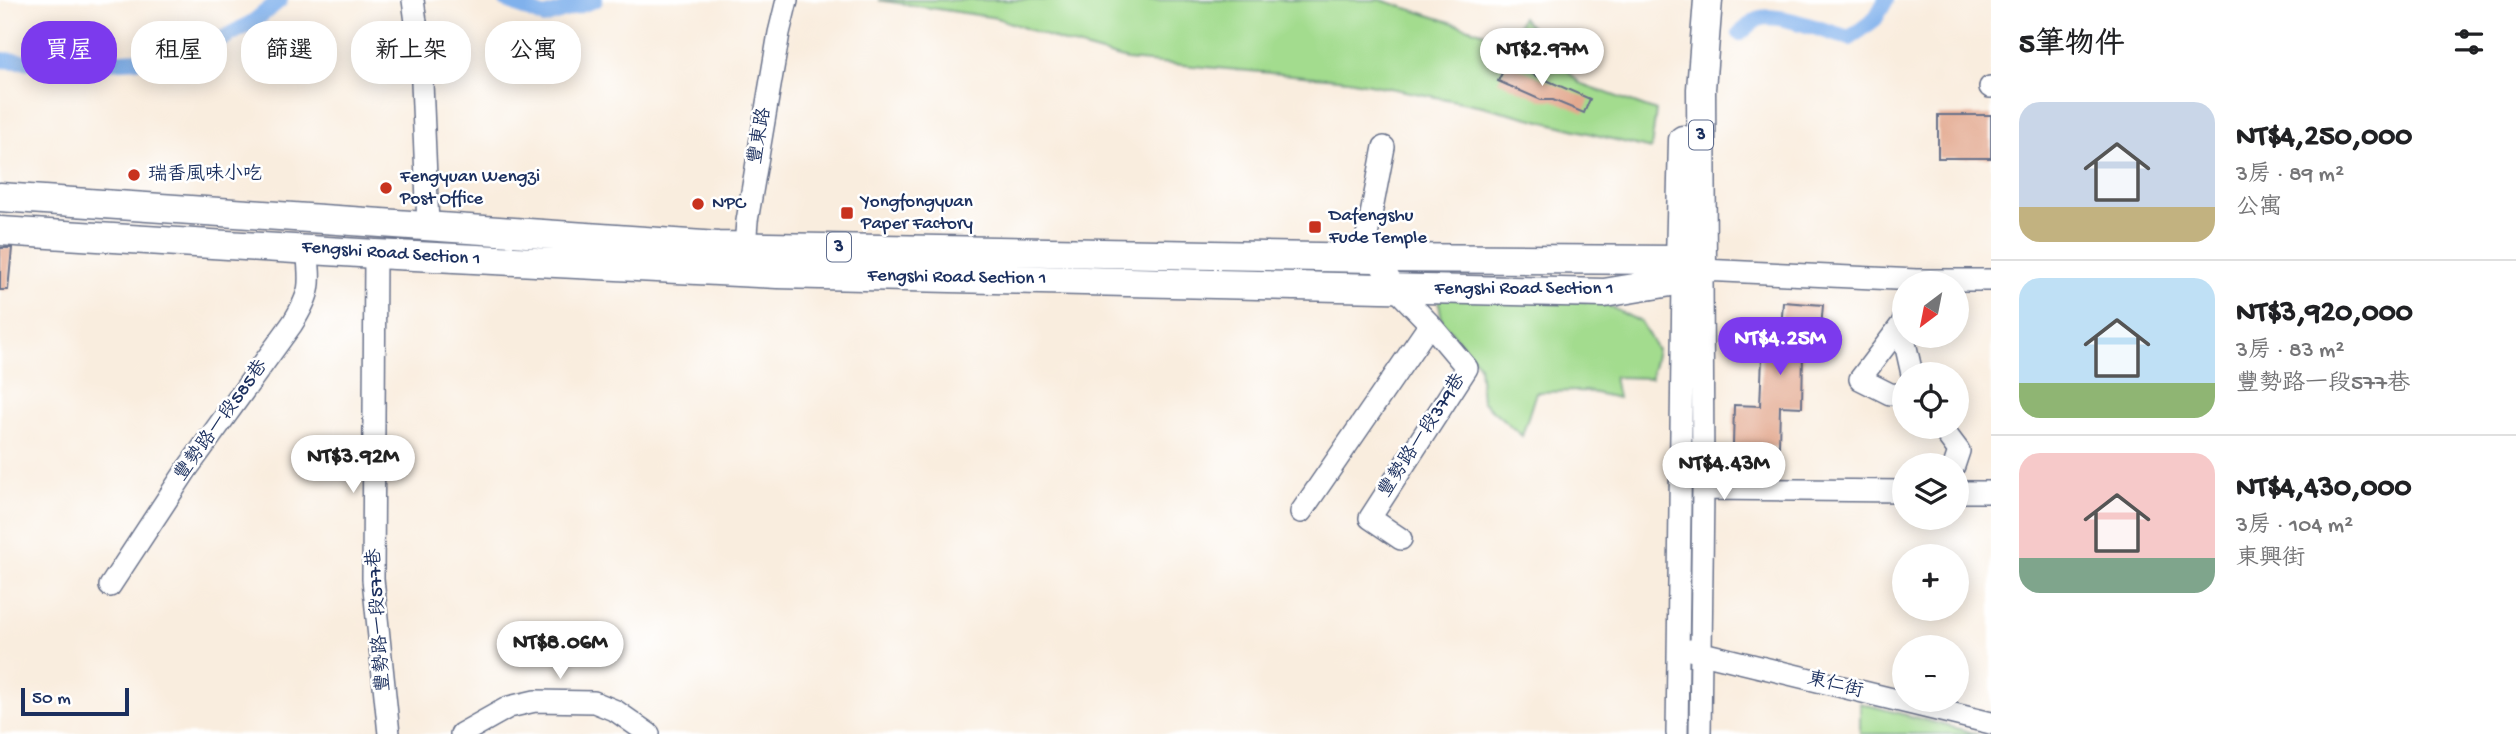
<!DOCTYPE html>
<html lang="zh-TW">
<meta charset="utf-8">
<style>
body{margin:0;font-family:"Gochi Hand","LXGW WenKai TC",sans-serif;background:#f6f6f6;color:#202124;height:100vh;display:flex;flex-direction:column;font-size:26px;white-space:nowrap}
*{box-sizing:border-box;margin:0}
p{font-size:23px;color:#757577}
.icon{flex:none;width:38px;height:38px;fill:none;stroke:currentColor;stroke-width:2;stroke-linecap:round;stroke-linejoin:round}
.map{position:relative;flex:1;overflow:hidden}
.side{display:flex;flex-direction:column;background:#fff;width:525px}
.side>*{flex:none}
.guide{position:absolute;left:21px;top:21px;width:665px;height:63px;display:flex;gap:14px}
.needle{width:46px;rotate:212deg}
.fabs{position:absolute;left:1892px;top:271px;display:grid;gap:14px}
.fabs a{display:grid;place-items:center;width:77px;height:77px;border-radius:50%;background:#fff;box-shadow:0 4px 18px #0003;font-size:35px}
.scale{position:absolute;left:21px;bottom:18px;width:108px;box-sizing:border-box;padding-left:7px;border:4px solid #1b2f5e;border-top:0;font-size:19px;line-height:24px;white-space:nowrap;color:#1b2f5e;-webkit-text-stroke:5px #fff;paint-order:stroke}
.price{position:absolute;translate:-50% -60px;padding:0 16px;border-radius:24px;background:#fff;color:#222;font-size:23px;line-height:46px;filter:drop-shadow(0 2px 4px #0008)}
.price::after{content:'';position:absolute;left:50%;top:42px;width:21px;height:16px;margin-left:-10px;background:inherit;clip-path:polygon(0 0,100% 0,50% 100%)}
.price.current{background:#7c3aed;color:#fff}
ul{padding:0;list-style:none}
li{display:flex;align-items:center;gap:21px;height:175px;padding:0 28px}
li+li{border-top:2px solid #e0e0e0}
li span{display:grid;place-items:center;flex:none;width:196px;height:140px;border-radius:21px;color:#555}
li>.icon{margin-inline-start:auto}
span .icon{width:84px;height:84px;fill:#fffc;stroke-width:1}
li b{font-size:30px}
h2{display:flex;justify-content:space-between;align-items:center;height:84px;padding:0 28px;font-size:30px}
.chip{padding:0 24px;border-radius:28px;background:#fff;box-shadow:0 4px 18px #0003;font-size:24px;line-height:63px}
.chip.current{background:#7c3aed;color:#fff}
main{display:flex;flex:1;min-height:0}
.map>svg:first-child{display:block}
</style>
<main>
<div class="map">
<svg width="1991" height="734" viewBox="0 0 1991 734">
<rect width="100%" height="100%" fill="#fff"/>
<filter id="ink" filterUnits="userSpaceOnUse"><feTurbulence type="fractalNoise" baseFrequency=".0143" numOctaves="2"/><feDisplacementMap in="SourceGraphic" scale="14" xChannelSelector="R" yChannelSelector="G"/><feConvolveMatrix kernelMatrix="1 2 1 2 8 2 1 2 1" color-interpolation-filters="sRGB"/></filter>
<filter id="wash" filterUnits="userSpaceOnUse"><feTurbulence type="fractalNoise" baseFrequency=".00686" numOctaves="4" result="noise"/><feDisplacementMap in="SourceGraphic" scale="28" xChannelSelector="R" yChannelSelector="G"/><feGaussianBlur stdDeviation="1.57" result="paint"/><feColorMatrix in="noise" values="0 0 0 0 0 0 0 0 0 0 0 0 0 0 0 0 0 1.4 0 .05"/><feComposite in="paint" operator="in"/></filter>
<g filter="url(#wash)">
<rect width="100%" height="100%" fill="#f9edde"/>
<!-- green -->
<path fill="#a3dc8e" stroke="#5f8676" stroke-width="2" d="M878 0H1381L1510 41 1522 17 1579 83 1656 111 1651 149 1482 106 1348 80 1127 60 1069 44 997 18Z
M1438 297 1601 302 1641 322 1657 350 1651 378 1614 377 1618 398 1586 391 1536 392 1522 436 1482 401 1479 365 1442 321Z
M1860 703 1978 734H1860Z"/>
<g fill="none" stroke-linecap="round" stroke-linejoin="round">
<!-- canal -->
<path stroke="#80b1ec" stroke-width="16" d="M506 0 544 17 595 0
M1740 33C1746 29 1752 22 1758 19 1777 11 1828 33 1850 38L1875 19 1886 0
M0 60 76 64 183 57 207 47 253 22 280 0"/>
</g>
<g id="blocks">
<!-- building -->
<path fill="#e3a98f" d="M1507 63 1590 99 1584 113 1553 100H1541L1498 81Z
M1938 115H1991V158H1938Z
M0 248H12L8 290H0Z
M1783 302 1823 305 1819 352 1803 351 1802 407 1780 406 1779 446 1733 445 1734 405 1760 406 1762 357 1779 358Z"/>
</g>
</g>
<g filter="url(#ink)">
<use href="#blocks" fill-opacity="0" stroke="#69728b" stroke-width="2"/>
<g fill="none" stroke-linecap="round" stroke-linejoin="round">
<!-- minor casing -->
<g stroke="#69728b" stroke-width="24">
<path id="minor" d="M413 0 421 59 428 225
M1990 87H1991
M1384 147 1366 241 1395 288 1430 324 1467 368 1370 518 1401 539
M375 254 373 579 389 734
M744 260 747 221 779 33 787 0
M1904 319 1901 325 1912 374
M1901 325 1860 379 1890 394 1904 395
M1941 427 1959 451 1954 466
M1703 489 1904 491
M1956 492H1991
M1301 512 1430 324
M110 586 187 469 292 324C312 292 311 285 307 248
M1690 650 1991 723
M461 734 509 707 535 701 594 702 616 711 649 734
M1677 734 1683 280 1681 265
M1700 734 1703 489 1702 270 1917 280H1991"/>
</g>
<!-- major casing -->
<g stroke="#69728b" stroke-width="31">
<path id="major" d="M0 197 718 246 1375 258 1680 260 1702 270
M0 231 375 254 777 274 1604 293 1683 280 1702 270
M1680 260 1683 140
M1702 270 1701 89 1708 0"/>
</g>
<!-- minor -->
<use href="#minor" stroke="#fff" stroke-width="21"/>
<!-- major -->
<use href="#major" stroke="#fff" stroke-width="28"/>
</g>
</g>
<!-- markers -->
<g fill="#c8321e" stroke="#fff" stroke-width="2.5">
<circle cx="134" cy="175" r="7"/>
<circle cx="386" cy="188" r="7"/>
<circle cx="698" cy="204" r="7"/>
<rect x="840" y="206" width="14" height="14" rx="3.5"/>
<rect x="1308" y="220" width="14" height="14" rx="3.5"/>
</g>
<g text-anchor="middle" dominant-baseline="central" stroke-width="5" stroke-linejoin="round" paint-order="stroke">
<!-- shield labels -->
<g fill="#fff" stroke="#5f6d8e" stroke-width="2">
<rect x="1689" y="120.5" width="24" height="29" rx="5"/>
<rect x="827" y="232.5" width="24" height="29" rx="5"/>
</g>
<g font-size="18" font-weight="bold" fill="#1b2f5e">
<text x="1701" y="135">3</text>
<text x="839" y="247">3</text>
</g>
<!-- street labels -->
<g font-size="19" fill="#1b2f5e" stroke="#fff">
<text transform="translate(761 136) rotate(-80)">豐東路</text>
<text transform="translate(391 254) rotate(4)">Fengshi Road Section 1</text>
<text transform="translate(957 278) rotate(1)">Fengshi Road Section 1</text>
<text x="1524" y="289">Fengshi Road Section 1</text>
<text transform="translate(222 421) rotate(-54)">豐勢路一段585巷</text>
<text transform="translate(1423 436) rotate(-57)">豐勢路一段379巷</text>
<text transform="translate(380 620) rotate(-94)">豐勢路一段577巷</text>
<text transform="translate(1835 686) rotate(14)">東仁街</text>
</g>
<!-- poi labels -->
<g font-size="19" fill="#1b2f5e" stroke="#fff" text-anchor="start">
<text x="148" y="175">瑞香風味小吃</text>
<text x="400" y="177">Fengyuan Wengzi<tspan x="400" dy="22">Post Office</tspan></text>
<text x="861" y="202">Yongfongyuan<tspan x="861" dy="22">Paper Factory</tspan></text>
<text x="712" y="204">NPC</text>
<text x="1329" y="216">Dafengshu<tspan x="1329" dy="22">Fude Temple</tspan></text>
</g>
</g>
</svg>
<div class="fabs">
<a><svg class="needle" viewBox="-14 -14 28 28"><path d="M0-13l5 13h-10z" fill="#e53935"/><path d="M0 13l5-13h-10z" fill="#757577"/></svg></a>
<a><svg class="icon" aria-label="locate" viewBox="0 0 24 24"><circle cx="12" cy="12" r="6"/><path d="M12 2v4M12 18v4M2 12h4M18 12h4"/></svg></a>
<a><svg class="icon" aria-label="layers" viewBox="0 0 24 24"><path d="M12 4l9 5-9 5-9-5zM3 14l9 5 9-5"/></svg></a>
<a>+</a>
<a>−</a>
</div>
<div class="scale">50 m</div>
<b class="price" style="left:1542px;top:88px">NT$2.97M</b>
<b class="price current" style="left:1780px;top:377px">NT$4.25M</b>
<b class="price" style="left:353px;top:495px">NT$3.92M</b>
<b class="price" style="left:1724px;top:502px">NT$4.43M</b>
<b class="price" style="left:560px;top:681px">NT$8.06M</b>
<div class="guide">
<a class="chip current">買屋</a>
<a class="chip">租屋</a>
<a class="chip">篩選</a>
<a class="chip">新上架</a>
<a class="chip">公寓</a>
</div>
</div>
<section class="side">
<h2>5筆物件<svg class="icon" aria-label="filters" viewBox="0 0 24 24"><path d="M4 7h16M4 17h16"/><circle cx="9" cy="7" r="2"/><circle cx="15" cy="17" r="2"/></svg></h2>
<ul>
<li><span style="background:linear-gradient(#c9d6e8 75%,#c2b280 0)"><svg class="icon" aria-label="home" viewBox="0 0 24 24"><path d="M3 11l9-7 9 7M6 9v11h12V9"/></svg></span><div><b>NT$4,250,000</b><p>3房 · 89 m²</p><p>公寓</p></div></li>
<li><span style="background:linear-gradient(#bfe0f5 75%,#8fb573 0)"><svg class="icon" aria-label="home" viewBox="0 0 24 24"><path d="M3 11l9-7 9 7M6 9v11h12V9"/></svg></span><div><b>NT$3,920,000</b><p>3房 · 83 m²</p><p>豐勢路一段577巷</p></div></li>
<li><span style="background:linear-gradient(#f6c9c9 75%,#7fa58c 0)"><svg class="icon" aria-label="home" viewBox="0 0 24 24"><path d="M3 11l9-7 9 7M6 9v11h12V9"/></svg></span><div><b>NT$4,430,000</b><p>3房 · 104 m²</p><p>東興街</p></div></li>
</ul>
</section>
</main>
